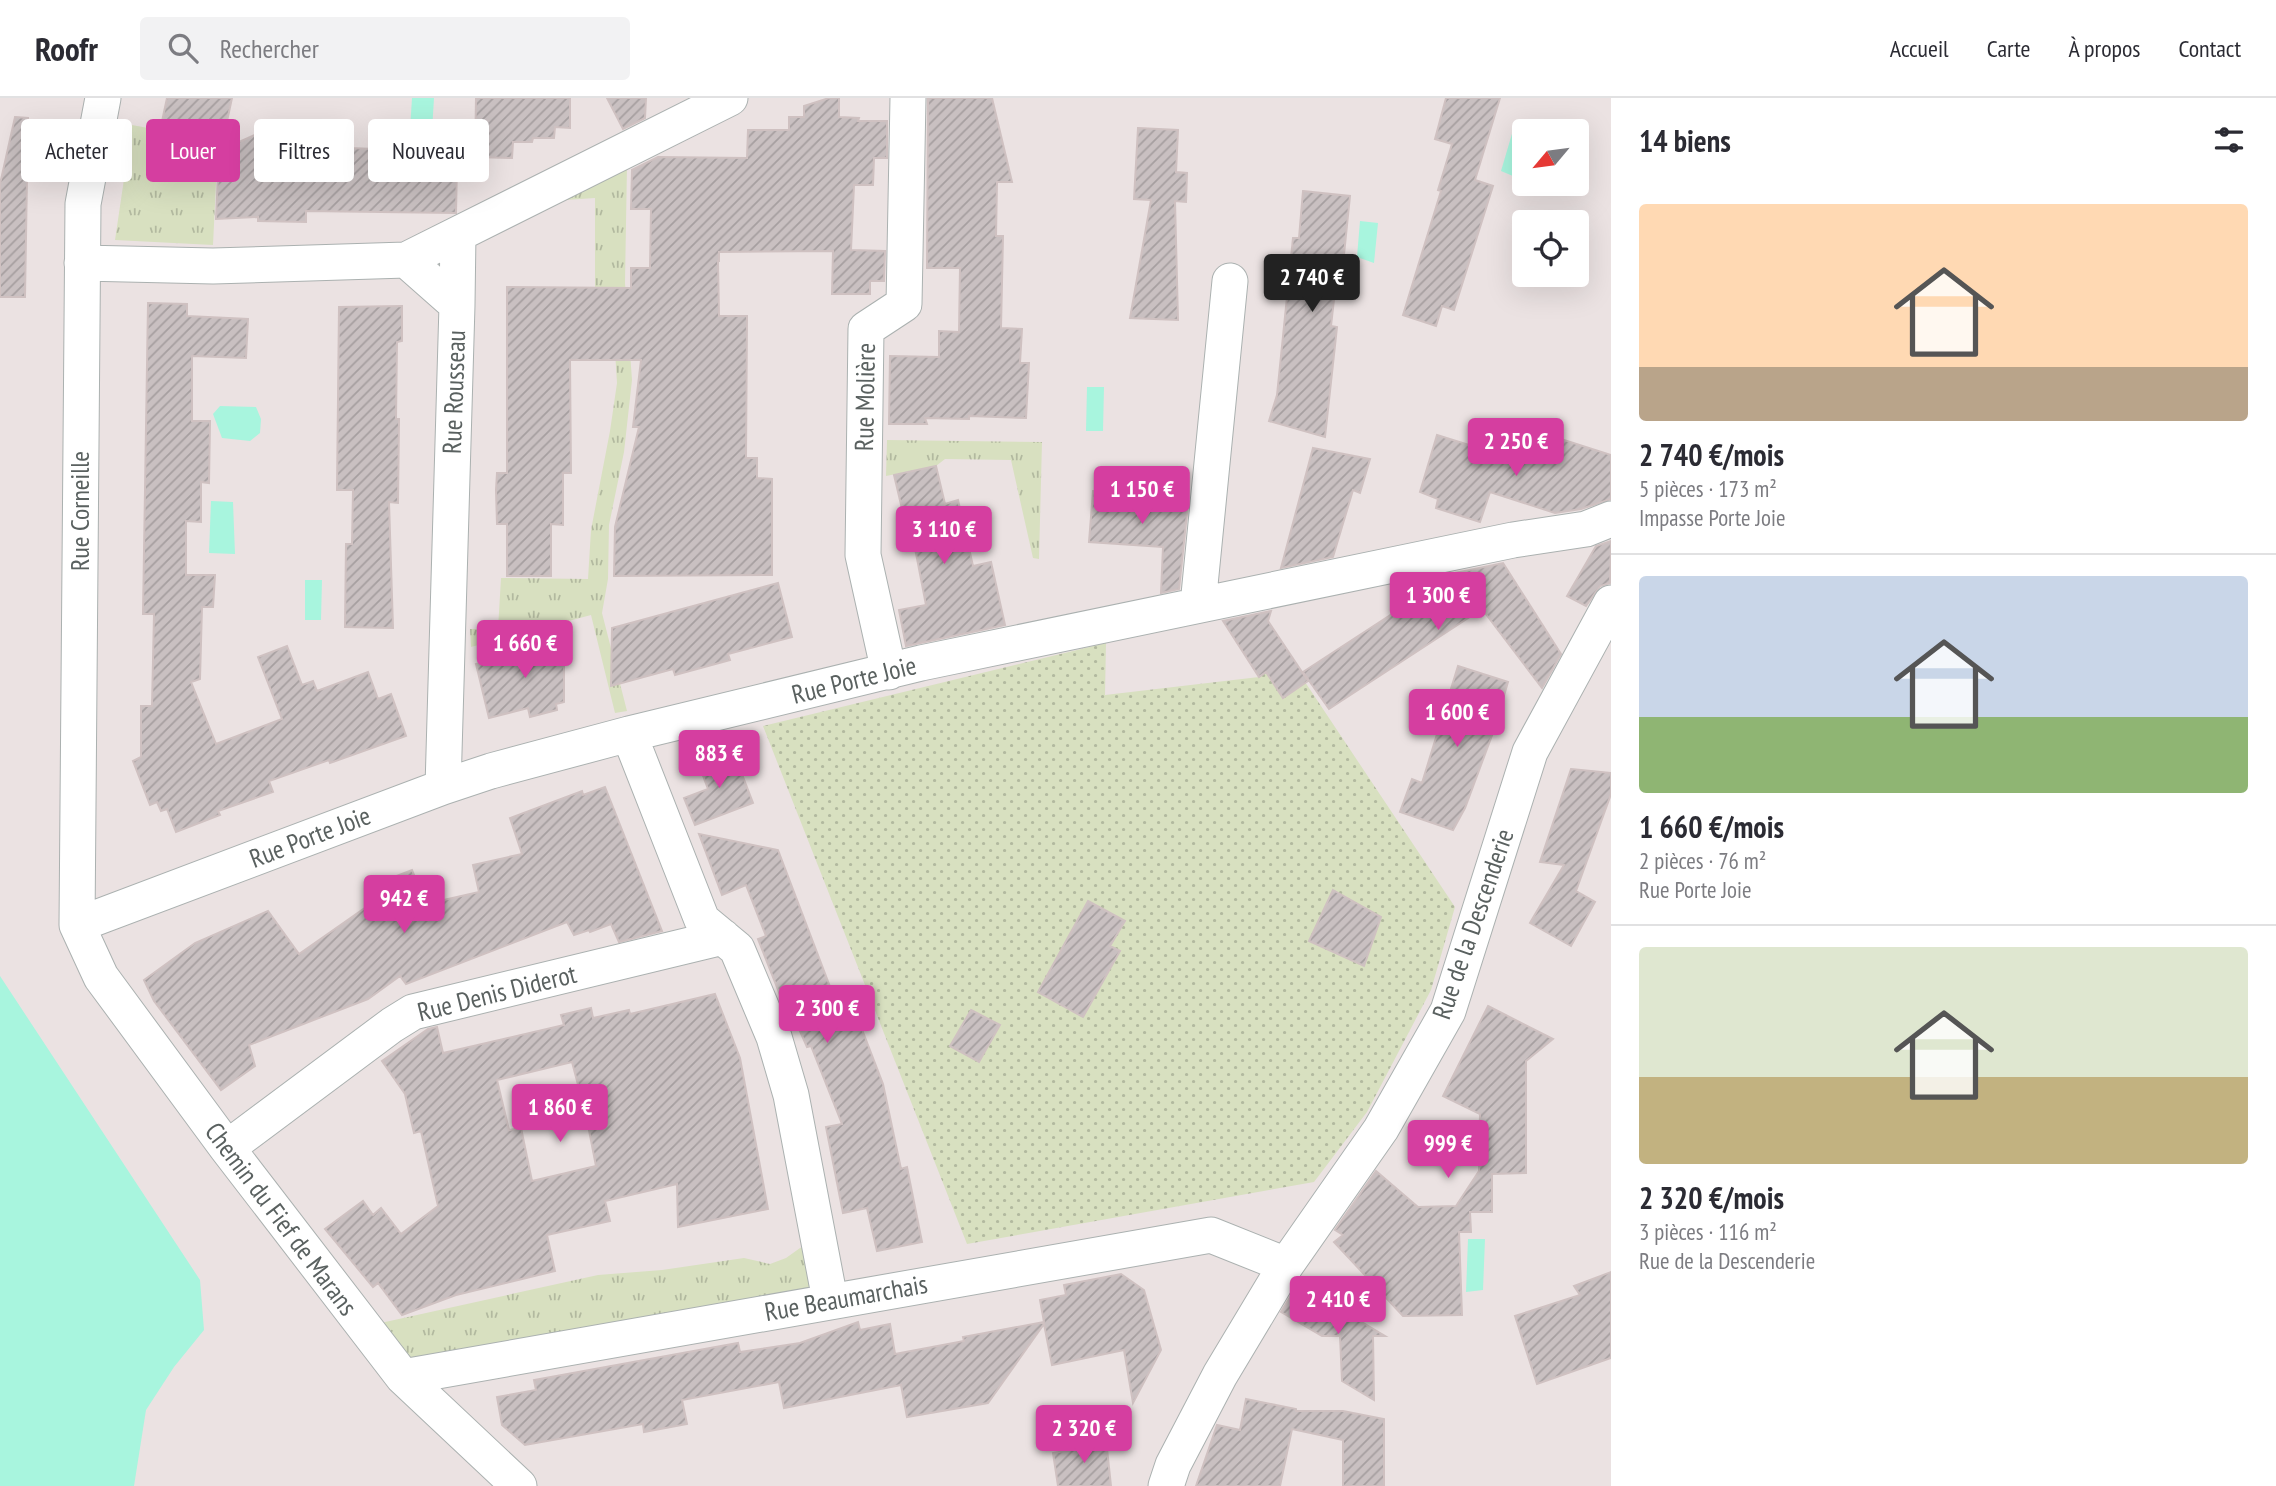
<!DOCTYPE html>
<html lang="fr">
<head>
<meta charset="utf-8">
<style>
  :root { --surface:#fff; --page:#f2f2f3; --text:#2b2b33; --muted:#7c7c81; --line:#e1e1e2; --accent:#d53ea0 }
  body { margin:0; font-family:"PT Sans Narrow",sans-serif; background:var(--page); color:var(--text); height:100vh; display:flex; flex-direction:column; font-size:26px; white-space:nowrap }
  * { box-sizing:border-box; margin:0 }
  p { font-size:23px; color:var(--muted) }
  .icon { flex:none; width:38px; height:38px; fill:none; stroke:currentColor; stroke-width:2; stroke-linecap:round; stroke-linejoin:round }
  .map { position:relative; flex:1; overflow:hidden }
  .drawer { display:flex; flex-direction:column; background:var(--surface); width:665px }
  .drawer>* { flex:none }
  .guide { position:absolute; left:21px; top:21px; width:665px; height:63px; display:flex; gap:14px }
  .needle { width:46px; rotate:241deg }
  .tools { position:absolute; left:1512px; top:21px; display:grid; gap:14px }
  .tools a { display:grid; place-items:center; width:77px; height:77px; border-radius:7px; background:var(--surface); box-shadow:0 7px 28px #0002; font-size:35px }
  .price { position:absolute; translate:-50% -60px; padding:0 16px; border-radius:7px; background:var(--accent); color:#fff; font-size:23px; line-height:46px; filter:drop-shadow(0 2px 4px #0008) }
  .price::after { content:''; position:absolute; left:50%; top:42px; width:21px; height:16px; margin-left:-10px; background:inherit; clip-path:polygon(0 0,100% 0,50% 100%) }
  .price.active { background:#222; color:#fff }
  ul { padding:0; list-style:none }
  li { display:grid; align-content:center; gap:14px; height:371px; padding:0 28px }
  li+li { border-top:2px solid var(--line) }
  li span { display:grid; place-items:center; height:217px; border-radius:7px; color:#555 }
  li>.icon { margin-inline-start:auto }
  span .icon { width:126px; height:126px; fill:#fffc; stroke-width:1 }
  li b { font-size:30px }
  h2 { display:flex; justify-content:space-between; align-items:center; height:84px; padding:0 28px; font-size:30px }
  .chip { padding:0 24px; border-radius:7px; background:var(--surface); box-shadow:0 7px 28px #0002; font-size:24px; line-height:63px }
  .chip.active { background:var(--accent); color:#fff }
  header { display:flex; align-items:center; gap:42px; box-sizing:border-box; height:98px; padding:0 35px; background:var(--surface); border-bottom:2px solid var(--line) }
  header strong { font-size:33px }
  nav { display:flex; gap:38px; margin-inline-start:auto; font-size:24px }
  .search { width:490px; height:63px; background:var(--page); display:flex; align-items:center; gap:18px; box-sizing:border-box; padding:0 24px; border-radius:7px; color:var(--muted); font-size:26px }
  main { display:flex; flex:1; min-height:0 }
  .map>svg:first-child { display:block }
  .grass { fill:url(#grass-tufts) }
  .garden { fill:url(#garden-dots) }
  .water { fill:#a8f5de }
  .building { fill:url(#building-hatch); stroke:#cfc1c1; stroke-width:2; fill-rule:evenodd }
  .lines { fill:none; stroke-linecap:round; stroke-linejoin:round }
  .minor-casing { stroke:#abb1b0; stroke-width:37 }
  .minor { stroke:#fff; stroke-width:35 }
  .labels { text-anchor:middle; stroke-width:6; stroke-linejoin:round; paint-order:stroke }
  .street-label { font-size:26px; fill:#5a6160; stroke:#fff }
</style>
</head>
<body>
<header>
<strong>Roofr</strong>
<div class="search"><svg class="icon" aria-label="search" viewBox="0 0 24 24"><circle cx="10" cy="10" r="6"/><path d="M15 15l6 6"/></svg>Rechercher</div>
<nav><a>Accueil</a><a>Carte</a><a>À propos</a><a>Contact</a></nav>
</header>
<main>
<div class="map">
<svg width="1611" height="1388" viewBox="0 0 1611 1388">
  <defs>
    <pattern id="grass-tufts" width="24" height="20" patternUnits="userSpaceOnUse" patternTransform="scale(1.75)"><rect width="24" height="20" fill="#d8e0c0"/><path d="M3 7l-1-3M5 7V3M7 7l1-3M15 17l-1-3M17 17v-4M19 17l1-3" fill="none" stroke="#b2b99f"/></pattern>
    <pattern id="garden-dots" width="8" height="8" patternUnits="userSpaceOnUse" patternTransform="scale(1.75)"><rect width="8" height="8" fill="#d8e0c0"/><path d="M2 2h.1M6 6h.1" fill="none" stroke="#b2b99f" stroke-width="1.8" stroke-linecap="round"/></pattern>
    <pattern id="building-hatch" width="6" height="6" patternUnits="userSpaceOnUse" patternTransform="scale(1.75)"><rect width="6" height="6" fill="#c9c0c1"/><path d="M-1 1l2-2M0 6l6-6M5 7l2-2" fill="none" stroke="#a69fa0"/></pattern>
  </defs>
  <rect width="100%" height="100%" fill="#ebe2e2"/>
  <path class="grass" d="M132,27L218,43L213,147L115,142Z
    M627,68L625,185L632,282L624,354L609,427L608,481L602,515L627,613L615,615L591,517L471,549L470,531H498L501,480L588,481L591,432L610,333L617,285L614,237L595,190V100L566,102Z
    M887,342L1042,344L1039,461L1033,460L1011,362L945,361L936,368L886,378Z
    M820,1143L830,1202L403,1279L367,1228L598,1177L662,1172L744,1160L770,1166L786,1160L800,1150Z"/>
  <path class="garden" d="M1106,545L1105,597L1259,579L1289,560L1455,809L1431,892L1367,1014L1314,1084L967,1146L763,628Z"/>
  <path class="water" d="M412,0H434L432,33L410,32Z
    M1514,29L1525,33L1524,67L1520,81L1501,73Z
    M1360,123L1378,125L1374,165L1357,159Z
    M1087,289H1104L1103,333H1086Z
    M220,308L256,309L261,321L260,335L250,343L222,340L213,316Z
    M211,403L233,404L235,456L209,455Z
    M305,482H322L321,522H305Z
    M0,878L200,1182L204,1232L174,1269L146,1312L134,1388H0Z
    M1468,1141H1485L1483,1192L1466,1194Z"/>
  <path class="building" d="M167,0H232L223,42L161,28Z
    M476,0H570V30L555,29L554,40H533L532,44H513L512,60L475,59Z
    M607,0H646L645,20L623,31Z
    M829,0H839V19L859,20L858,23H887V60H874L873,87H854L851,152L885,153L884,183H870V196H832L833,153L719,154V163H718L719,218H747L746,360H757V380L772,381V477L614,478L615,429L639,329H633L641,262H570L571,375H563V427L551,426V478H507V426H497L496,392L497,375H507V189L631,190V170H650L651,111H631L632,72L658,59L747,60L748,32H789V19H804V8Z
    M928,0H992L1012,84H997L996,138H1003L1001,230L1022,231L1020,265H1029L1026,320L969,318V321L925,320L927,326H889L890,258L939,259V233L959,234L960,170H927Z
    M1446,0H1500L1475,82L1493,88L1454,212L1442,208L1436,228L1403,217L1441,93L1438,92L1452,46L1435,41Z
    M15,19L28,20L25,199H0V86Z
    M1138,30L1178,32L1176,74L1187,75L1186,104L1175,103L1178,222L1130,220L1151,102L1134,101Z
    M257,36L255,74L321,78L322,67H349V50L406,52L405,65L457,67L456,115L306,113V124L258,123V119L216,121L219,53Z
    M1303,93L1350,98L1342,176L1337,175L1331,228L1337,229L1325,339L1269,323L1277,297L1293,140H1299Z
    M148,205L187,206V218L248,221L246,260L192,258V323H210L209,385L201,384V424L186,423V477H215L213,509H202L200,581L191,584L216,646L282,621L258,559L287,548L302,587L313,583L317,593L368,574L378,601L391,596L406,638L330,665L329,662L269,683L273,694L218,713L220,717L176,734L167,711L161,713L157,704L150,707L133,663L141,659V608H152L154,516H143Z
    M402,208V243L397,244L396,321H399L398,405L389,404L393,530L345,529L346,446H352L353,392H337L339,209Z
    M1437,337L1527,365L1531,353L1552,360L1558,340L1611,357V401L1581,411L1555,415L1490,394L1480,424L1436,410L1438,401L1420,394Z
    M1313,350L1370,361L1360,395L1353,392L1333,459L1281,470Z
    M936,368L945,406L958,402L973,468L991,464L1005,527L906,548L899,512L926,507L908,414L903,415L894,377Z
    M1119,385L1147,387L1145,403L1188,406L1179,491L1161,495L1163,449L1089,444L1093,393L1118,394Z
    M1611,443L1610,485L1600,488L1586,508L1567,498L1596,448Z
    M1503,465L1561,556L1542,590L1482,511L1329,611L1303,574L1455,475Z
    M778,485L792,539L728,556L730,562L675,577L673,571L611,588L612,530Z
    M1271,513L1268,523L1308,583L1283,600L1266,574L1259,579L1223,523Z
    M564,541V604L556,606L557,612L530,619L528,610L489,620L476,566L515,557L513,552Z
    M1458,568L1508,584L1494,632L1465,710L1453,732L1400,714L1412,681L1422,685Z
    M733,653L753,705L695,727L684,700L708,691L699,667Z
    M1571,671L1611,675V696L1576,793L1595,804L1571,848L1530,825L1564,767L1540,764Z
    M605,689L662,833L619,844L611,826L590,834L589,832L574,837L567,824L406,886L400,878L368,901L249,947L255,968L221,992L154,903L144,882L195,845L268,813L299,856L379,800L373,787L412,772L426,806L479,794L473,767L522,756L510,720L582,693L583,697Z
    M699,736L778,752L837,907L844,905L849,919L856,916L883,986L901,1071L907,1069L922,1144L877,1153L867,1110L843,1115L826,1029L842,1026L811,948L807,949L788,906L784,907L758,841L766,838L746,787L722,797Z
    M1333,792L1381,819L1364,868L1309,843Z
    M1088,803L1125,823L1110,848L1120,853L1083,919L1038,894Z
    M715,896L740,960L768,1111L678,1129L677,1086L605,1103L610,1123L547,1137L555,1173L456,1197L402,1217L378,1185L373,1189L325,1131L363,1103L373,1117L381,1110L401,1136L438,1108L421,1033L414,1035L405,996L382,963L428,931L437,929L443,955L564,927L561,917L591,910L593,920L629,912L630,916ZM572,964L586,1017L596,1068L532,1083L521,1030L509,1032L497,982Z
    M1488,908L1553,941L1526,963V1075L1492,1076V1114H1470L1471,1134H1459L1462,1217L1403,1218L1334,1144L1343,1137L1335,1132L1376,1073L1418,1109L1456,1108L1479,1073L1480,1016L1443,998Z
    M971,912L1000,927L979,964L950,948Z
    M1611,1174V1260L1537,1286L1515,1218L1580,1197L1574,1188Z
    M1121,1176L1144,1192L1161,1252L1133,1305L1124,1252L1052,1267L1044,1226L988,1305L907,1319L901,1287L784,1310L779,1284L682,1302L687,1326L644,1334L643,1326L525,1347L502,1327L497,1299L536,1292L534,1282L738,1245L740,1254L800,1245L858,1224L860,1232L890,1226L895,1256L964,1243L963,1239L1044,1224L1040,1202L1066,1197L1064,1187Z
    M1298,1186L1385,1238H1373L1374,1302L1342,1283L1340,1238H1322L1281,1214Z
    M1246,1301L1296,1311V1313H1343L1384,1321V1388H1343V1342L1292,1331L1280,1388H1196L1217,1327L1240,1332Z
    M1106,1341L1111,1388H1058L1053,1355L1070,1352V1346Z"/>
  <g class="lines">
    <defs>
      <path id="minor" d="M103,0L83,106L77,827L101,879L227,1050L403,1279L519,1388
        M406,162L730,0
        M82,165L213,168L406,162L457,207L443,689
        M457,207L458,136
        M1198,507L1230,183
        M889,574L863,457L866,231L904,206L908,0
        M629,636L702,822L737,851L774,939L791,997L830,1202
        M77,827L443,689L491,673L629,636L921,565L1513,442L1586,431L1611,421
        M227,1050L392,927L413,914L723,839
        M403,1279L1211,1137L1286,1167
        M1166,1388L1173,1367L1220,1277L1286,1167L1381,1031L1448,913L1530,654L1611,505"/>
    </defs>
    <use href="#minor" class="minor-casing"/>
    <use href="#minor" class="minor"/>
  </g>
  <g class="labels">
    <g class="street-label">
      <text transform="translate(454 294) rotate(-88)" y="9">Rue Rousseau</text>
      <text transform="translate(865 299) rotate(-89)" y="9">Rue Molière</text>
      <text transform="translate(80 413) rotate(-90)" y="9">Rue Corneille</text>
      <text transform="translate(854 582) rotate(-14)" y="9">Rue Porte Joie</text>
      <text transform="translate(310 739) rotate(-21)" y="9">Rue Porte Joie</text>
      <text transform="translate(1473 826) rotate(-71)" y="9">Rue de la Descenderie</text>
      <text transform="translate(497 895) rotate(-14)" y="9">Rue Denis Diderot</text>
      <text transform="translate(281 1121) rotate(53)" y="9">Chemin du Fief de Marans</text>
      <text transform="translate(846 1200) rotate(-10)" y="9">Rue Beaumarchais</text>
    </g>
  </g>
</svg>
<div class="tools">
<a><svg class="needle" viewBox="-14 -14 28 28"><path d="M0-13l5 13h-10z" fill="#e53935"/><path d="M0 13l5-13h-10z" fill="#7c7c81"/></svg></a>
<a><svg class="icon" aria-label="locate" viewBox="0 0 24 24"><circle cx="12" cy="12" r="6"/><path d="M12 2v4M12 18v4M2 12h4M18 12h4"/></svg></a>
</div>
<b class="price active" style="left:1312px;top:216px">2 740 €</b>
<b class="price" style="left:1516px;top:380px">2 250 €</b>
<b class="price" style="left:1142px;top:428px">1 150 €</b>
<b class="price" style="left:944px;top:468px">3 110 €</b>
<b class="price" style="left:1438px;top:534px">1 300 €</b>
<b class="price" style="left:525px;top:582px">1 660 €</b>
<b class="price" style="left:1457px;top:651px">1 600 €</b>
<b class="price" style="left:719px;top:692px">883 €</b>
<b class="price" style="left:404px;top:837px">942 €</b>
<b class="price" style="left:827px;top:947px">2 300 €</b>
<b class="price" style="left:560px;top:1046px">1 860 €</b>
<b class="price" style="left:1448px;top:1082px">999 €</b>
<b class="price" style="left:1338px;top:1238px">2 410 €</b>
<b class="price" style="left:1084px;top:1367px">2 320 €</b>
<div class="guide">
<a class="chip">Acheter</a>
<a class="chip active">Louer</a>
<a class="chip">Filtres</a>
<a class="chip">Nouveau</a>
</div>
</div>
<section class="drawer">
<h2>14 biens<svg class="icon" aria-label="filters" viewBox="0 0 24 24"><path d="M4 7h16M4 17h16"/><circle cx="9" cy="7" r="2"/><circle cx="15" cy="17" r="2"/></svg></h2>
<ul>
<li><span style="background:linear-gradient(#ffd9b3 75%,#b9a48a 0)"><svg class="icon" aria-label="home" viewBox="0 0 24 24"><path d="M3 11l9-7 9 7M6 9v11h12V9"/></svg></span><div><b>2 740 €/mois</b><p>5 pièces · 173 m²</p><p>Impasse Porte Joie</p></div></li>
<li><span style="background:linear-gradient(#c9d6e8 65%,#8fb573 0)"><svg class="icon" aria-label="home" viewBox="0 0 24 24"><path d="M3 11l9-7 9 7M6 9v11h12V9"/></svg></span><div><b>1 660 €/mois</b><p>2 pièces · 76 m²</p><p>Rue Porte Joie</p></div></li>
<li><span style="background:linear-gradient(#dfe7d0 60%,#c2b280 0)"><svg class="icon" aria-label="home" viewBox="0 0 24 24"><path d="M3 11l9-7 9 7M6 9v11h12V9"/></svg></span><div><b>2 320 €/mois</b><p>3 pièces · 116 m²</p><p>Rue de la Descenderie</p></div></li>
</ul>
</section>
</main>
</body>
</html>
